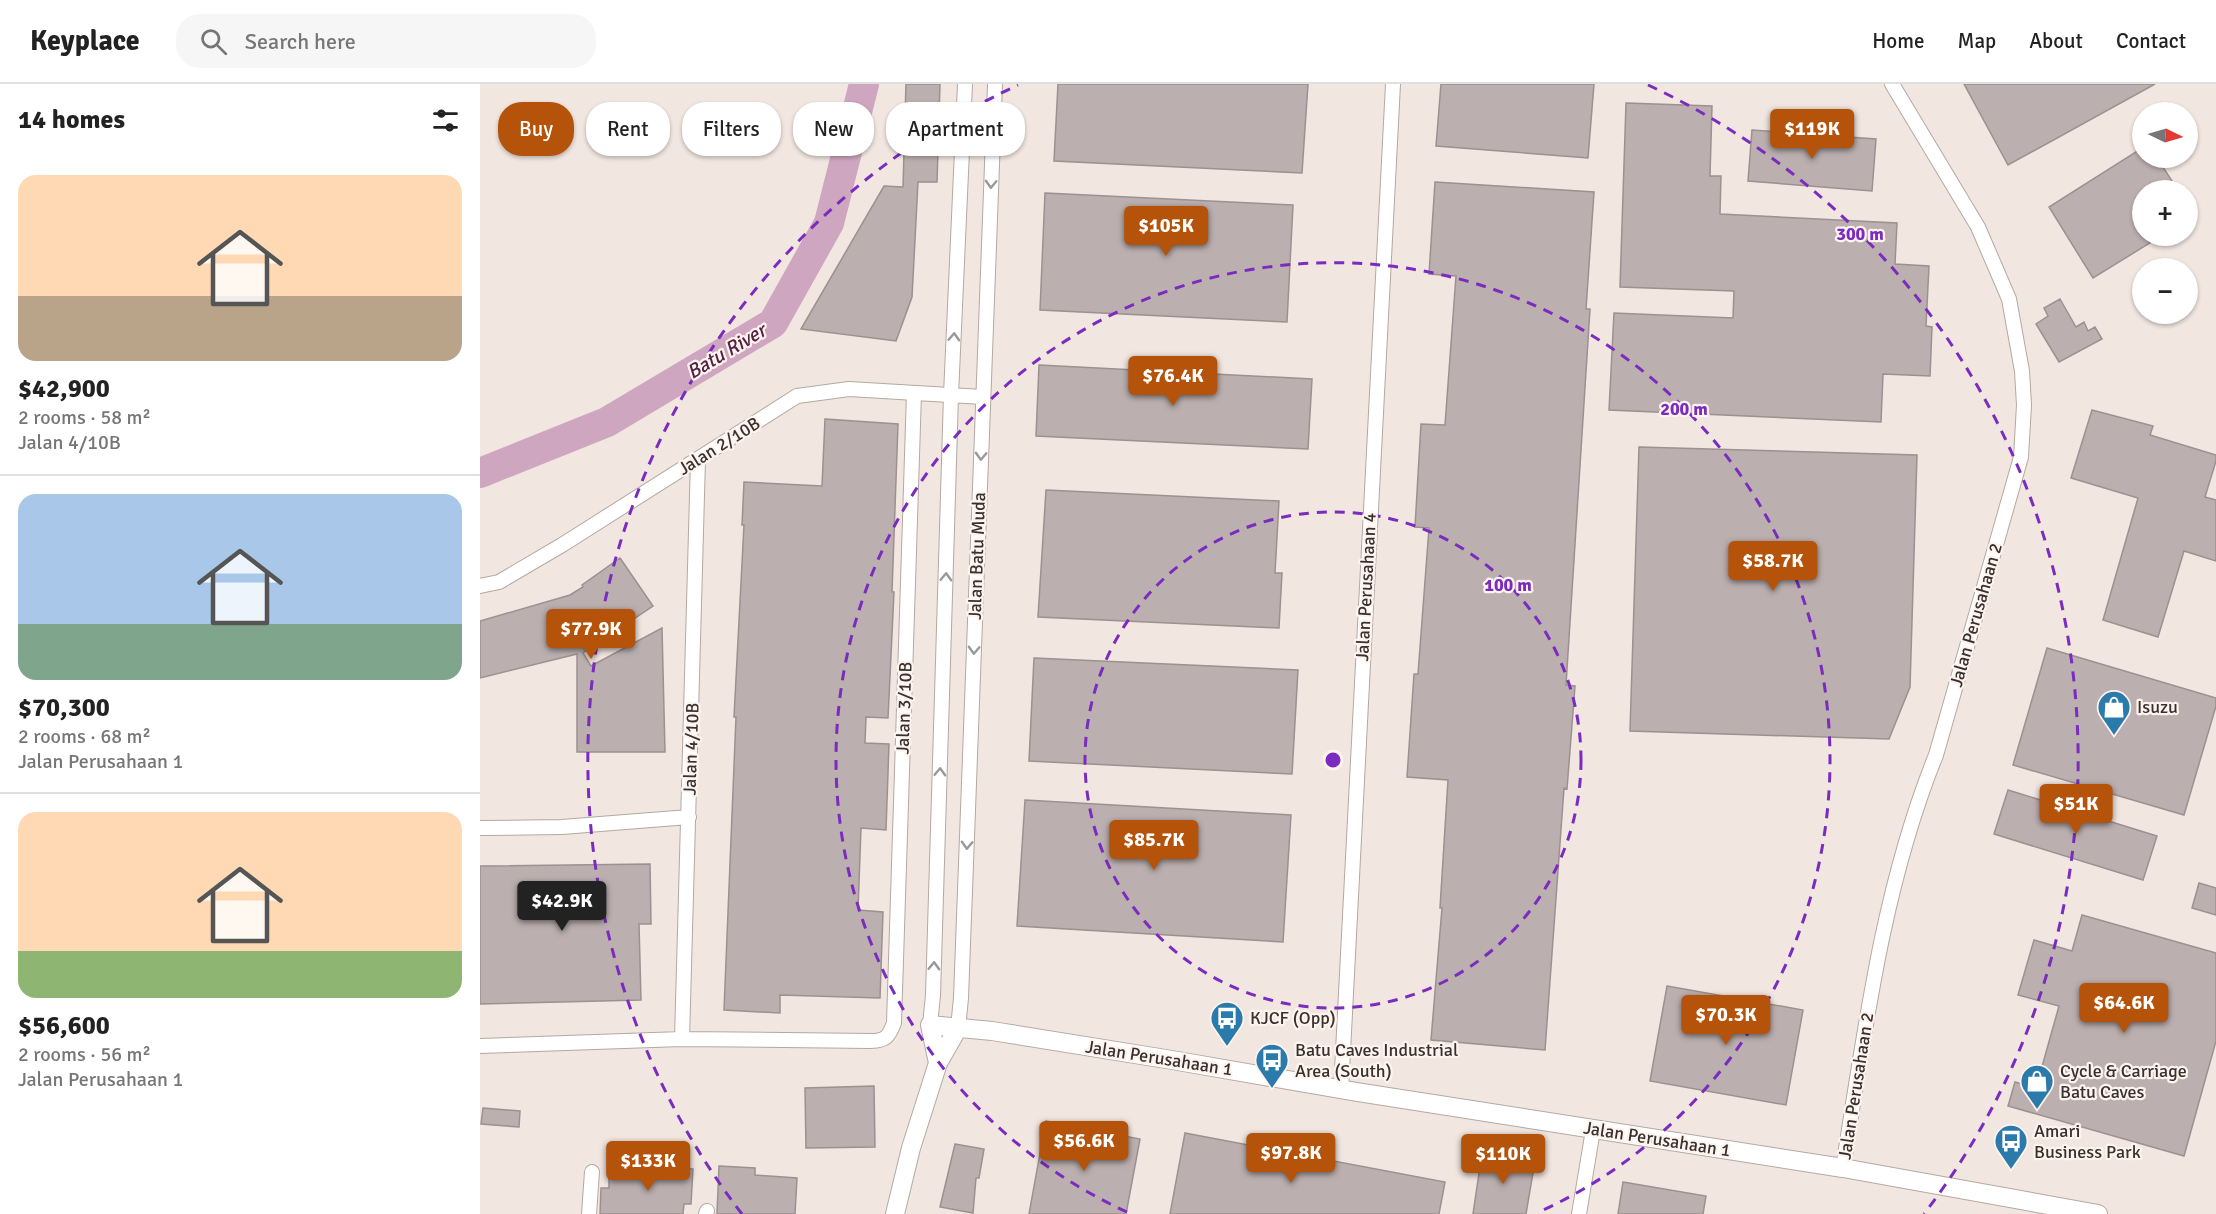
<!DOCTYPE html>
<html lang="en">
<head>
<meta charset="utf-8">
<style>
  :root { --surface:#fff; --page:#f6f6f6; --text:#222; --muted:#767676; --line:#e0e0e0; --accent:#b45309 }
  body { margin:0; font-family:Signika,sans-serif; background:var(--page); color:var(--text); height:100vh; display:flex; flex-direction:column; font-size:22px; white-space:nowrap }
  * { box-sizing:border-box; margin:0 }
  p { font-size:20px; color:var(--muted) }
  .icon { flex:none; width:33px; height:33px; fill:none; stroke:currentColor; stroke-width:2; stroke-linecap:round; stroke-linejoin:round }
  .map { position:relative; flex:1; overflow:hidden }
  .panel { display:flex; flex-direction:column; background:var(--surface); width:480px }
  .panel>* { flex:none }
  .top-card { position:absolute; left:18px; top:18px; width:570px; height:54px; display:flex; gap:12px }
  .needle { width:39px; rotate:95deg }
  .controls { position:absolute; left:1652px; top:18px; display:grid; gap:12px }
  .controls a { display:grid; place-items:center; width:66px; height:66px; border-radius:50%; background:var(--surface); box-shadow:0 2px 4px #0004; font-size:30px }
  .price { position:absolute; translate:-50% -51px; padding:0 14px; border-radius:6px; background:var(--accent); color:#fff; font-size:20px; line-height:39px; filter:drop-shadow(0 2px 3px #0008) }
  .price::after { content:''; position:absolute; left:50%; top:36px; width:18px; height:14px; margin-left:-9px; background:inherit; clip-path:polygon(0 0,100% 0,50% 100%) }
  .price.selected { background:#222; color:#fff }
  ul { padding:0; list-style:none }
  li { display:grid; align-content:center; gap:12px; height:318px; padding:0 18px }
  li+li { border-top:2px solid var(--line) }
  li span { display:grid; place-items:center; height:186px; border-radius:18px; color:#555 }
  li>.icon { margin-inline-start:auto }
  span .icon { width:108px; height:108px; fill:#fffc; stroke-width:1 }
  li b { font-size:26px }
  h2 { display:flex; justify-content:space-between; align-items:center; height:72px; padding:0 18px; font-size:26px }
  .chip { padding:0 21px; border-radius:24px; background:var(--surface); box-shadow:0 2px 4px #0004; font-size:21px; line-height:54px }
  .chip.selected { background:var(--accent); color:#fff }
  header { display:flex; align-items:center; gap:36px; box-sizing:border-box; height:84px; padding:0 30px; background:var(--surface); border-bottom:2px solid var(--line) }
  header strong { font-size:28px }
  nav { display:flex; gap:33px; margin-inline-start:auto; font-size:21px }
  .search { width:420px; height:54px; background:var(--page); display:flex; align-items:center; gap:15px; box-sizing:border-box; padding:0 21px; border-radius:24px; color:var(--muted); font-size:22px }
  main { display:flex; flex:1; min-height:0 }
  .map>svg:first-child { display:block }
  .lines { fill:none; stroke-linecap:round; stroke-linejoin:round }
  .river { stroke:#cea6bf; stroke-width:30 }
  .building { fill:#bcafaf; stroke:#9c9091; stroke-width:1.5 }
  .minor-casing { stroke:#b3a9a3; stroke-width:16 }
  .tertiary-casing { stroke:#b3a9a3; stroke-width:20 }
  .minor { stroke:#fff; stroke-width:14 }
  .tertiary { stroke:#fff; stroke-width:18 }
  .oneway { stroke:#9b9898 }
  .ring { fill:none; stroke:#7b2cbf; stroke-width:3; stroke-dasharray:10 8 }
  .labels { text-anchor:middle; stroke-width:4.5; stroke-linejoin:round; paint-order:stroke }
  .street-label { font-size:18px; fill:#373230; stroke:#fff3ee }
  .poi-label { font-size:18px; fill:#373230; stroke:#fff3ee; text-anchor:start }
  .water-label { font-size:20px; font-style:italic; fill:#522043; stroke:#fff3ee }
  .centre { fill:#7b2cbf; stroke:#fff3ee; stroke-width:3 }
  .ring-label { font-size:18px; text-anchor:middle; font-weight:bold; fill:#7b2cbf; stroke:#fff3ee; stroke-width:4.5; stroke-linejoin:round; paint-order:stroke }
</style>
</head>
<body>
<header>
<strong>Keyplace</strong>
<div class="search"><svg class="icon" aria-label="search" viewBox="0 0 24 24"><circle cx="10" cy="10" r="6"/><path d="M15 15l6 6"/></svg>Search here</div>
<nav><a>Home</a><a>Map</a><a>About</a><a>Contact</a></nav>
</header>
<main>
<section class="panel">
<h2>14 homes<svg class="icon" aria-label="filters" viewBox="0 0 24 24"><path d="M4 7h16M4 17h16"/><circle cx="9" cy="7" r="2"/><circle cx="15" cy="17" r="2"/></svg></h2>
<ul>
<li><span style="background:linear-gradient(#ffd9b3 65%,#b9a48a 0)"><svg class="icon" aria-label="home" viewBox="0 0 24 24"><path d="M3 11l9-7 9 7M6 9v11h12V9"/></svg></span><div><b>$42,900</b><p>2 rooms · 58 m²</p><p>Jalan 4/10B</p></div></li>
<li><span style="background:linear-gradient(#a9c7e8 70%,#7fa58c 0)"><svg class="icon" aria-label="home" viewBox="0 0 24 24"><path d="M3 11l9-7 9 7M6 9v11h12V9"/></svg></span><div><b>$70,300</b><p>2 rooms · 68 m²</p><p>Jalan Perusahaan 1</p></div></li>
<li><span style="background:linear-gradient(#ffd9b3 75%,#8fb573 0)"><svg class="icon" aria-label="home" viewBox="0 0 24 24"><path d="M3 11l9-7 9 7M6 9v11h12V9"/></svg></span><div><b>$56,600</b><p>2 rooms · 56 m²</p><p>Jalan Perusahaan 1</p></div></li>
</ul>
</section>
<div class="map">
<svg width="1736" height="1130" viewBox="0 0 1736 1130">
  <rect width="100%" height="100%" fill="#f1e6e0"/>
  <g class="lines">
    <path class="river" d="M0,389L127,338L293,239L349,139L384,0"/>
  </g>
  <path class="building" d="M426,0H460L457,98H438L432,213L416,257L321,245L404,102L423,103Z
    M578,0H828L822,89L574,77Z
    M961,0H1114L1108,74L956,62Z
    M1484,0H1675L1528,81Z
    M1146,19L1232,22L1230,92H1241L1240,130L1417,139L1415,180L1449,182L1446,242L1452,243L1450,292L1403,290L1401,338L1129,326L1134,229L1253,234L1254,207L1140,203Z
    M1272,46L1396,55L1392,107L1268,97Z
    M1662,64V74H1677L1698,106H1662V152H1681L1613,194L1569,123Z
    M955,98L1114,108L1106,225H1110L1086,601L1095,602L1087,705L1084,704L1065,966L951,956L962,824H960L968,696L927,693L934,590H938L949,444L935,443L941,340L965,341L976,192L949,190Z
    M565,109L813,121L807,238L560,226Z
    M1580,215L1596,243L1604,238L1608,247L1615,243L1622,255L1579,278L1556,240L1568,232L1564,224Z
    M559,281L832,295L828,365L556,352Z
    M1612,326L1673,342L1670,351L1736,371V377L1725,413L1736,416V477L1704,467L1678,553L1623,536L1658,414L1591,394Z
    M345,335L418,340L412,508H414L408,634L386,633L385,659L409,660L406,746L381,744L378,826L403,828L400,914L300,911V929L244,926L256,633H254L264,441H262L264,398L342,402Z
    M1159,363L1437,371L1430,603L1409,655L1150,647Z
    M566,406L799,417L795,489H802L799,544L558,533Z
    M140,474L173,522L103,569L111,582L182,544L185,668H97V570L0,594V537L90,511L103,503L102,501Z
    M1567,564L1736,614V622L1704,731L1533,681Z
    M554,574L818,586L812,690L549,677Z
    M1528,706L1677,752L1663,796L1514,750Z
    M545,716L811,731L803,858L537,842Z
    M170,780L171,840H159L161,916L0,920V782Z
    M1719,799L1736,804V831L1712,824Z
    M1602,831L1736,869V957L1704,1072L1528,1022L1535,998L1556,1004L1579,922L1538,911L1554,856L1592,867Z
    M1187,902L1323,926L1306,1021L1170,997Z
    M394,1002L395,1063L326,1064L325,1004Z
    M3,1024L40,1027L39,1043L1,1040Z
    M566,1037L660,1055L646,1130H549Z
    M705,1049L965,1098L959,1130H690Z
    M475,1060L504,1065L499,1094H496L493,1129L460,1123Z
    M1002,1069L1055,1077L1046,1130H993Z
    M239,1082L275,1084V1091L317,1094L315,1130H237Z
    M169,1083L213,1085L211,1120H204L203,1130H120L121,1104H129V1086L169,1088Z
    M1143,1098L1226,1112L1223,1130H1138Z"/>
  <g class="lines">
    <defs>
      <path id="minor" d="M0,502L19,498L82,461L317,312L369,305L503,313
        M0,744L82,743L209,733
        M450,941L453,911L471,311L485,0
        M478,944L481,914L515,0
        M202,955L218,375
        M0,962L202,955L391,957C406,957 409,952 414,939L434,309
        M861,1006L913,0
        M1363,1084C1385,945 1403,802 1456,671L1541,373L1544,321L1542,287L1529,215L1498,143L1412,0
        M109,1130L112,1088
        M226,1130L227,1127
        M1099,1130L1113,1046"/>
      <path id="tertiary" d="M458,979L450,941L512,947L692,976L877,1008L1363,1084L1618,1130
        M415,1130L431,1064L458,979L478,944"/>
    </defs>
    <use href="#minor" class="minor-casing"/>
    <use href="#tertiary" class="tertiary-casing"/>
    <use href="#minor" class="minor"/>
    <use href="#tertiary" class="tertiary"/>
  </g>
  <defs><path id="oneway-chevron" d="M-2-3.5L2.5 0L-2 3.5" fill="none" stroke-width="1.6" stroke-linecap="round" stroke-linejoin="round" transform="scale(1.5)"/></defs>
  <g class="oneway">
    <use href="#oneway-chevron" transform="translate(511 100) rotate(92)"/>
    <use href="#oneway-chevron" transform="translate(474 253) rotate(-87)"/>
    <use href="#oneway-chevron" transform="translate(501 372) rotate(92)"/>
    <use href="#oneway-chevron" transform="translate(466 493) rotate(-88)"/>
    <use href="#oneway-chevron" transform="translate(494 566) rotate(92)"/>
    <use href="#oneway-chevron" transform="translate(460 688) rotate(-88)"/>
    <use href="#oneway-chevron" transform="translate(487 761) rotate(92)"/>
    <use href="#oneway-chevron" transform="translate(454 882) rotate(-88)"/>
  </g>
  <g class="ring">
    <circle cx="853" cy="676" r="248"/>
    <path d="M647 1128A497 497 0 1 1 1059 1128"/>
    <path d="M262 1130A745 745 0 0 1 538 1M1168 1A745 745 0 0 1 1444 1130"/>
  </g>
  <defs>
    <symbol id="shop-pin" viewBox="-11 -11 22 30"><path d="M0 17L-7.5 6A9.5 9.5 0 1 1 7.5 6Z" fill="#2a7bac" stroke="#fff3ee"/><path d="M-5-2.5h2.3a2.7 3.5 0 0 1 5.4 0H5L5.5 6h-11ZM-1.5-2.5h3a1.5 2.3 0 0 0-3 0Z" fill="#fff"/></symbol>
    <symbol id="bus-pin" viewBox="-11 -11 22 30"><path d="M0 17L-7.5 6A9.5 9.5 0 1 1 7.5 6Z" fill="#2a7bac" stroke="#fff3ee"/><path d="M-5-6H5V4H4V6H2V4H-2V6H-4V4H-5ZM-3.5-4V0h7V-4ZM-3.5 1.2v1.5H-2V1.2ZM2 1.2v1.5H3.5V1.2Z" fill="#fff"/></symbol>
  </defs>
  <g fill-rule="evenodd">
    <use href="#shop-pin" x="1615" y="604" width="38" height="52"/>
    <use href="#bus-pin" x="728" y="915" width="38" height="52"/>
    <use href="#bus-pin" x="773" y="957" width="38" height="52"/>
    <use href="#shop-pin" x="1538" y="978" width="38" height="52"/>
    <use href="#bus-pin" x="1512" y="1038" width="38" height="52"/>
  </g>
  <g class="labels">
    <g class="street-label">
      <text transform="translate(239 362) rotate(-32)" y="6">Jalan 2/10B</text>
      <text transform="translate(497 472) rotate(-88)" y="6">Jalan Batu Muda</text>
      <text transform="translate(886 503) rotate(-87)" y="6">Jalan Perusahaan 4</text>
      <text transform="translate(1496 531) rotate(-74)" y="6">Jalan Perusahaan 2</text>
      <text transform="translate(424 624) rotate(-88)" y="6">Jalan 3/10B</text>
      <text transform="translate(211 665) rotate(-88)" y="6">Jalan 4/10B</text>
      <text transform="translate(679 974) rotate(9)" y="6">Jalan Perusahaan 1</text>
      <text transform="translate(1376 1002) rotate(-81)" y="6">Jalan Perusahaan 2</text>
      <text transform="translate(1177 1055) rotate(9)" y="6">Jalan Perusahaan 1</text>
    </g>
    <g class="poi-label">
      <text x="1657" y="629">Isuzu</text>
      <text x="770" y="940">KJCF (Opp)</text>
      <text x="815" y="972">Batu Caves Industrial<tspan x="815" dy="21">Area (South)</tspan></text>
      <text x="1580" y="993">Cycle &amp; Carriage<tspan x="1580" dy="21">Batu Caves</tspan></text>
      <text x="1554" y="1053">Amari<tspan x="1554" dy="21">Business Park</tspan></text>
    </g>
    <g class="water-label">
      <text transform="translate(246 267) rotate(-31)" y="7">Batu River</text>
    </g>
  </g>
  <circle cx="853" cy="676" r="9" class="centre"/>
  <g class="ring-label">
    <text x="1380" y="156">300 m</text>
    <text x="1204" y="331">200 m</text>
    <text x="1028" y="507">100 m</text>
  </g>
</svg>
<div class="controls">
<a><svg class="needle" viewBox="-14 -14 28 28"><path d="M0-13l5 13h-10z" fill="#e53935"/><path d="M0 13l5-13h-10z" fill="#767676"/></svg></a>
<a>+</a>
<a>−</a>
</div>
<b class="price" style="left:1332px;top:76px">$119K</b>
<b class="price" style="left:686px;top:173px">$105K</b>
<b class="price" style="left:693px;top:323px">$76.4K</b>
<b class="price" style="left:1293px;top:508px">$58.7K</b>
<b class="price" style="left:111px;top:576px">$77.9K</b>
<b class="price" style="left:1596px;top:751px">$51K</b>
<b class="price" style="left:674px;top:787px">$85.7K</b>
<b class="price selected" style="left:82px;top:848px">$42.9K</b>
<b class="price" style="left:1644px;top:950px">$64.6K</b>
<b class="price" style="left:1246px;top:962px">$70.3K</b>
<b class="price" style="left:604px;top:1088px">$56.6K</b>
<b class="price" style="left:811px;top:1100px">$97.8K</b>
<b class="price" style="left:1023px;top:1101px">$110K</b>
<b class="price" style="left:168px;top:1108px">$133K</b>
<div class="top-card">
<a class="chip selected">Buy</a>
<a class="chip">Rent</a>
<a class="chip">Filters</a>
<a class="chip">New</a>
<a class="chip">Apartment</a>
</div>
</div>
</main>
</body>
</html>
